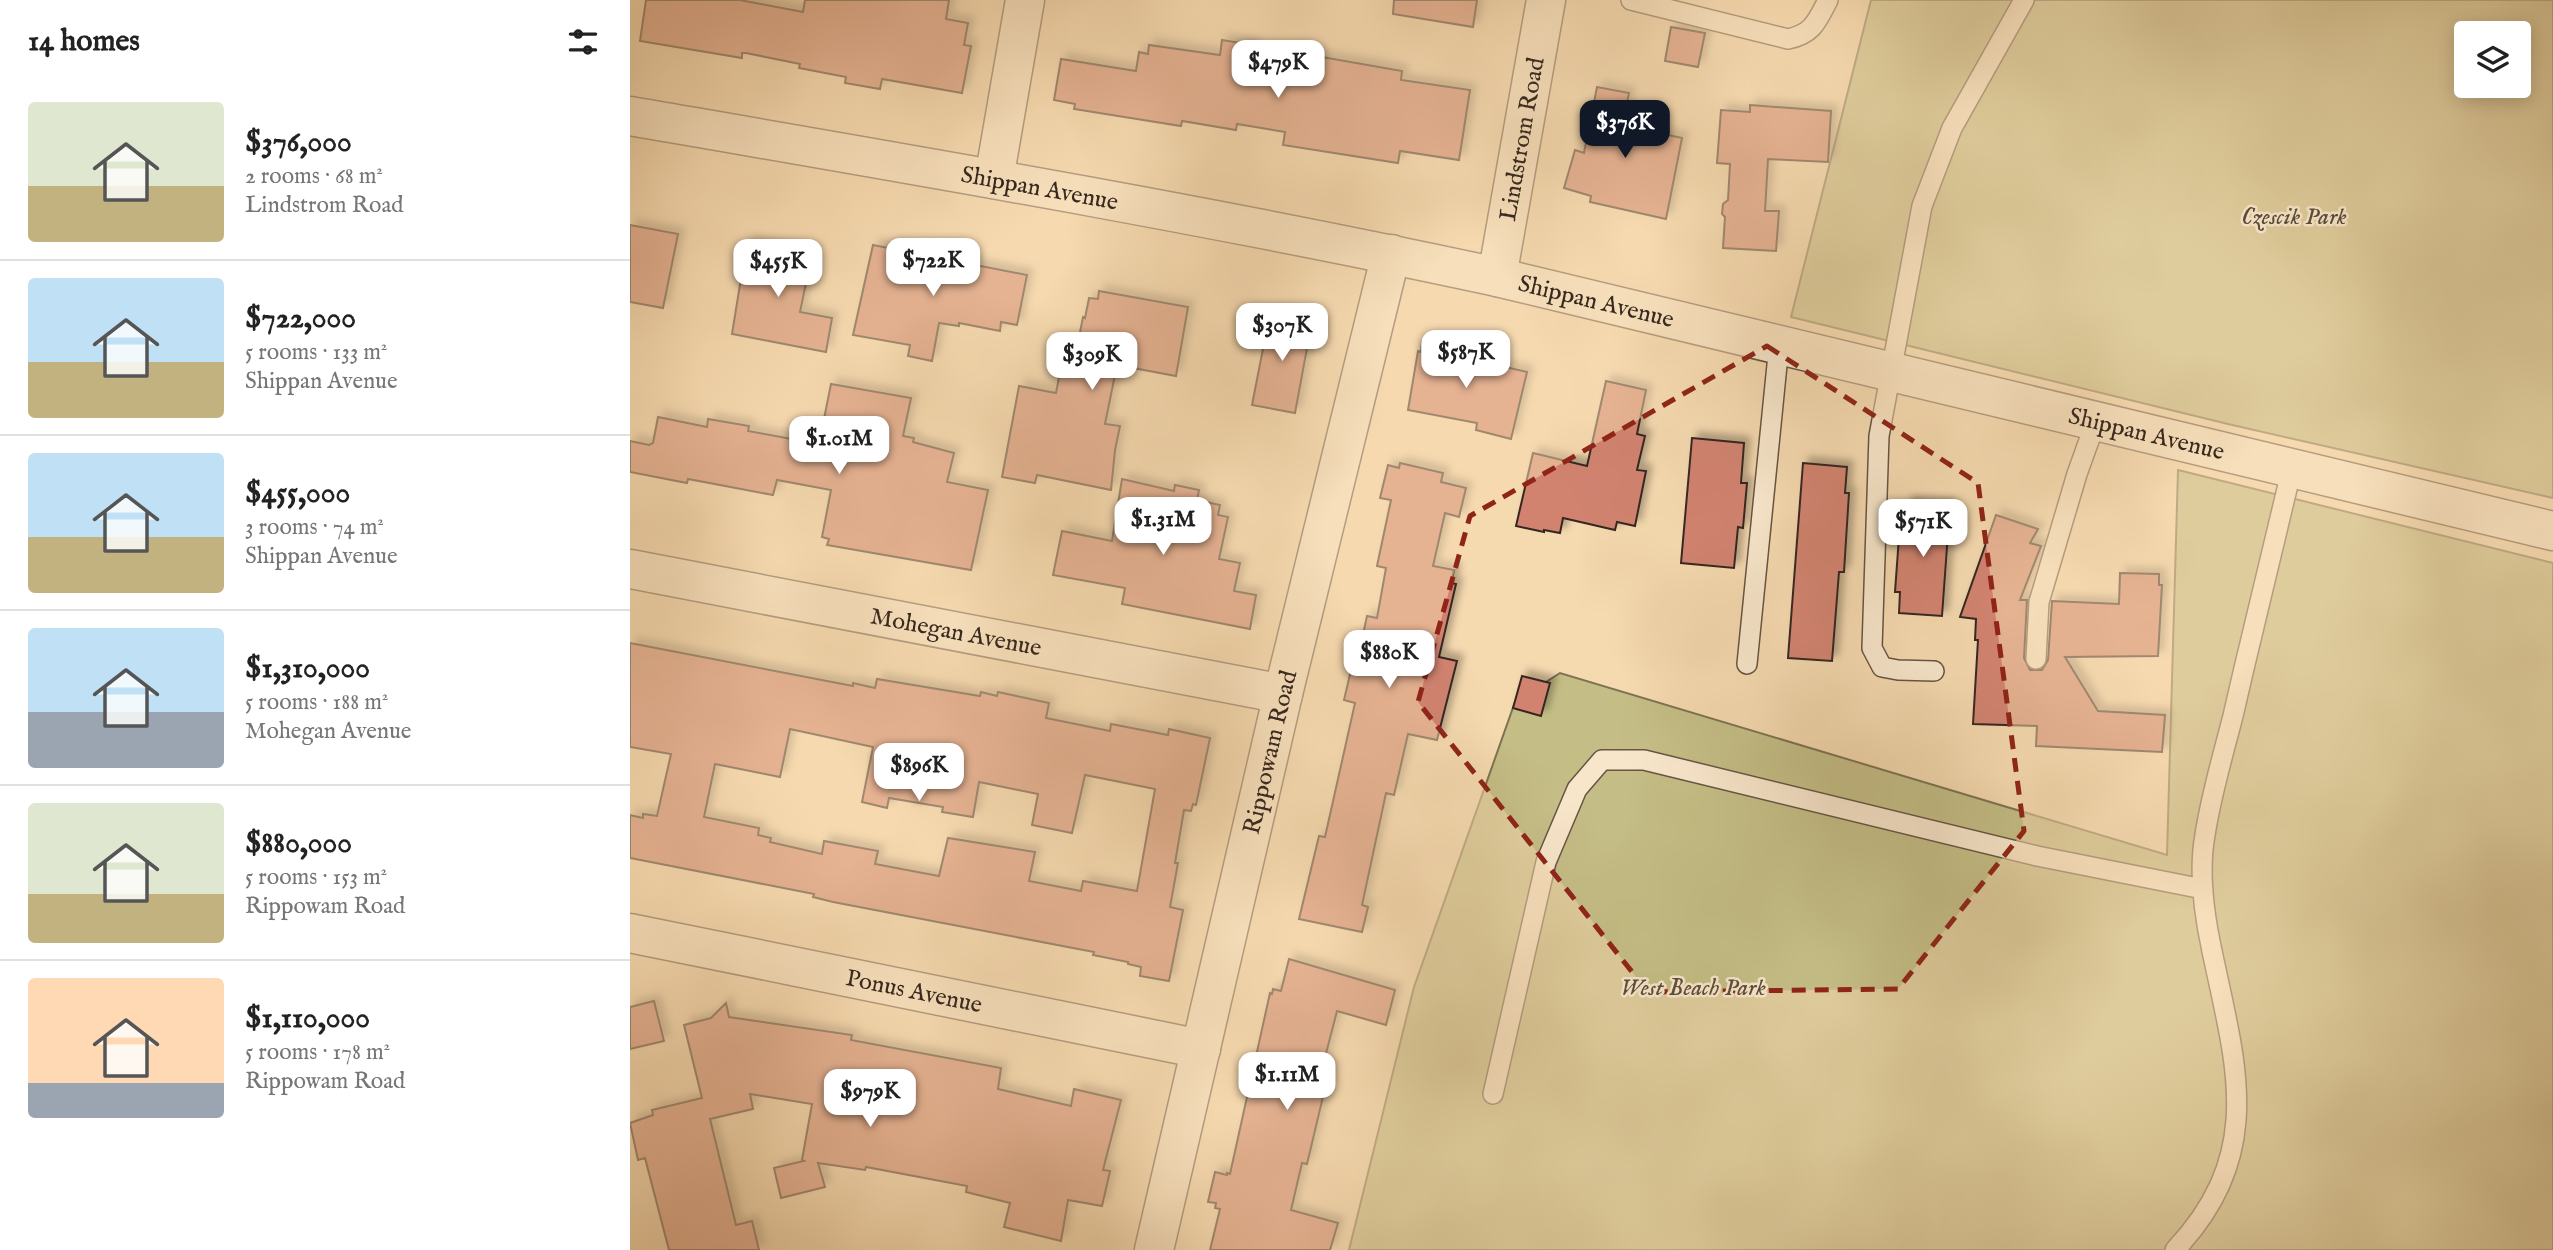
<!DOCTYPE html>
<html lang="en">
<head>
<meta charset="utf-8">
<style>
  :root { --surface:#fff; --page:#f2f2f2; --text:#222; --muted:#767676; --line:#e0e0e0; --accent:#111827 }
  body { margin:0; font-family:"IM FELL English",serif; background:var(--page); color:var(--text); height:100vh; display:flex; flex-direction:column; font-size:26px; white-space:nowrap }
  * { box-sizing:border-box; margin:0 }
  p { font-size:23px; color:var(--muted) }
  .icon { flex:none; width:38px; height:38px; fill:none; stroke:currentColor; stroke-width:2; stroke-linecap:round; stroke-linejoin:round }
  .map { position:relative; flex:1; overflow:hidden }
  .side { display:flex; flex-direction:column; background:var(--surface); width:630px }
  .side>* { flex:none }
  .tools { position:absolute; left:1824px; top:21px; display:grid; gap:14px }
  .tools a { display:grid; place-items:center; width:77px; height:77px; border-radius:7px; background:var(--surface); box-shadow:0 4px 18px #0003; font-size:35px }
  .price { position:absolute; translate:-50% -60px; padding:0 16px; border-radius:14px; background:#fff; color:#222; font-size:23px; line-height:46px; filter:drop-shadow(0 2px 4px #0008) }
  .price::after { content:''; position:absolute; left:50%; top:42px; width:21px; height:16px; margin-left:-10px; background:inherit; clip-path:polygon(0 0,100% 0,50% 100%) }
  .price.active { background:var(--accent); color:#fff }
  ul { padding:0; list-style:none }
  li { display:flex; align-items:center; gap:21px; height:175px; padding:0 28px }
  li+li { border-top:2px solid var(--line) }
  li span { display:grid; place-items:center; flex:none; width:196px; height:140px; border-radius:7px; color:#555 }
  li>.icon { margin-inline-start:auto }
  span .icon { width:84px; height:84px; fill:#fffc; stroke-width:1 }
  li b { font-size:30px }
  h2 { display:flex; justify-content:space-between; align-items:center; height:84px; padding:0 28px; font-size:30px }
  main { display:flex; flex:1; min-height:0 }
  .map>svg:first-child { display:block }
  .green { fill:#c4bd85; stroke:#7d7252; stroke-width:2; fill-rule:evenodd }
  .building { fill:#d18370; stroke:#362820; stroke-width:2; fill-rule:evenodd; filter:url(#shadow) }
  .lines { fill:none; stroke-linecap:round; stroke-linejoin:round }
  .lane-casing { stroke:#665444; stroke-width:22 }
  .street-casing { stroke:#665444; stroke-width:41 }
  .lane { stroke:#f8e6cb; stroke-width:19 }
  .street { stroke:#f8e6cb; stroke-width:38 }
  .marked { fill:none; stroke:#8f2418; stroke-width:5; stroke-dasharray:14 9; stroke-linejoin:round }
  .labels { text-anchor:middle; stroke-width:5; stroke-linejoin:round; paint-order:stroke }
  .street-label { font-size:24px; fill:#362820; stroke:#f8e6cb }
  .park-label { font-size:24px; font-style:italic; fill:#5a4d39; stroke:#f8e6cb }
</style>
</head>
<body>
<main>
<section class="side">
<h2>14 homes<svg class="icon" aria-label="filters" viewBox="0 0 24 24"><path d="M4 7h16M4 17h16"/><circle cx="9" cy="7" r="2"/><circle cx="15" cy="17" r="2"/></svg></h2>
<ul>
<li><span style="background:linear-gradient(#dfe7d0 60%,#c2b280 0)"><svg class="icon" aria-label="home" viewBox="0 0 24 24"><path d="M3 11l9-7 9 7M6 9v11h12V9"/></svg></span><div><b>$376,000</b><p>2 rooms · 68 m²</p><p>Lindstrom Road</p></div></li>
<li><span style="background:linear-gradient(#bfe0f5 60%,#c2b280 0)"><svg class="icon" aria-label="home" viewBox="0 0 24 24"><path d="M3 11l9-7 9 7M6 9v11h12V9"/></svg></span><div><b>$722,000</b><p>5 rooms · 133 m²</p><p>Shippan Avenue</p></div></li>
<li><span style="background:linear-gradient(#bfe0f5 60%,#c2b280 0)"><svg class="icon" aria-label="home" viewBox="0 0 24 24"><path d="M3 11l9-7 9 7M6 9v11h12V9"/></svg></span><div><b>$455,000</b><p>3 rooms · 74 m²</p><p>Shippan Avenue</p></div></li>
<li><span style="background:linear-gradient(#bfe0f5 60%,#9aa5b1 0)"><svg class="icon" aria-label="home" viewBox="0 0 24 24"><path d="M3 11l9-7 9 7M6 9v11h12V9"/></svg></span><div><b>$1,310,000</b><p>5 rooms · 188 m²</p><p>Mohegan Avenue</p></div></li>
<li><span style="background:linear-gradient(#dfe7d0 65%,#c2b280 0)"><svg class="icon" aria-label="home" viewBox="0 0 24 24"><path d="M3 11l9-7 9 7M6 9v11h12V9"/></svg></span><div><b>$880,000</b><p>5 rooms · 153 m²</p><p>Rippowam Road</p></div></li>
<li><span style="background:linear-gradient(#ffd9b3 75%,#9aa5b1 0)"><svg class="icon" aria-label="home" viewBox="0 0 24 24"><path d="M3 11l9-7 9 7M6 9v11h12V9"/></svg></span><div><b>$1,110,000</b><p>5 rooms · 178 m²</p><p>Rippowam Road</p></div></li>
</ul>
</section>
<div class="map">
<svg width="1923" height="1250" viewBox="0 0 1923 1250">
  <defs>
    <filter id="shadow"><feDropShadow dx="6" dy="-6" stdDeviation="3.5" flood-color="#0004"/></filter>
  </defs>
  <rect width="100%" height="100%" fill="#f5d9af"/>
  <filter id="stains"><feTurbulence type="fractalNoise" baseFrequency=".00286" numOctaves="4"/><feColorMatrix values="0 0 0 0 .2 0 0 0 0 .09 0 0 0 0 .02 0 0 0 .5 -.17"/></filter>
  <radialGradient id="worn" r=".72"><stop offset=".6" stop-color="#630" stop-opacity="0"/><stop offset="1" stop-color="#630" stop-opacity=".3"/></radialGradient>
  <path class="green" d="M1241,0H1923V498L1598,424L1161,317ZM1836,33H1888V86H1836Z
    M1548,470L1923,563V1250H719L784,987L885,702L930,673L1537,855Z"/>
  <path class="building" d="M16,0H110L173,12L175,0H319L316,19L338,23L334,45L341,46L332,93L252,79L250,89L215,83L216,77L169,68L170,64L116,53H112V58L10,41Z
    M764,0H847L843,27L763,14Z
    M1041,27L1075,33L1068,67L1035,61Z
    M592,40L623,45L621,56L685,67L686,56L772,71L771,80L840,90L829,160L770,151L768,163L653,145L655,132L607,124L606,130L552,121L551,126L444,109L445,104L424,100L431,59L506,71L509,52L518,54L519,45L590,55Z
    M967,87L999,93L994,117L1031,123L1029,133L1052,138L1036,219L960,202L961,196L934,188L945,150L954,153Z
    M1120,105L1201,111L1198,162L1138,159L1135,211H1149L1146,251L1093,248L1095,217L1092,214L1093,204L1098,200L1100,164L1087,163L1091,110L1120,112Z
    M0,225L48,234L33,308L0,302Z
    M117,241L182,254L170,312L202,318L196,352L102,334Z
    M243,245L397,275L387,325L371,322L370,331L329,323V326L309,323L302,361L278,356L280,345L223,335Z
    M469,291L558,307L546,376L487,365L475,424L490,426L485,450L481,490L407,475L405,483L372,477L389,386L426,393L433,356L445,358L453,317L455,318L459,298L468,299Z
    M640,313L682,321L665,413L622,405Z
    M792,341L826,347L824,355L897,372L881,439L846,430L847,423L778,410L788,351L791,352Z
    M976,381L1016,390L1007,434L1015,436L1007,470L1016,471L1005,526L987,522L985,530L933,518L930,533L914,530V532L886,526L903,453L957,466Z
    M201,384L281,398L273,436L284,438L283,442L324,453L317,482L358,490L341,570L197,545L199,539L192,537L201,490L147,480L143,495L58,479L57,483L0,472V441L19,445L23,443L28,417L77,427L78,419L119,426L118,431L189,444Z
    M1062,438L1114,443L1111,483H1117L1113,528L1108,527L1104,568L1051,563Z
    M770,463L813,473L811,482L836,488L829,517L815,513L803,566L824,570L821,583L826,584L809,657L827,661L807,740L778,734L764,795L756,793L732,905L738,907L732,932L669,919L689,836L695,837L725,703L714,700L722,666L726,667L737,616L747,618L756,568L747,566L761,500L750,498L758,465L769,468Z
    M1173,463L1217,467L1215,493H1219L1214,572H1209L1202,661L1158,658Z
    M492,479L544,491L545,485L569,490L567,500L590,505L588,515L598,517L589,559L610,563L604,591L626,595L620,629L492,604L495,588L423,575L432,531L482,541Z
    M1276,502L1320,505L1312,616L1269,613L1270,592H1265L1270,523L1275,524Z
    M1366,515L1408,529L1400,543L1411,546L1390,600H1397L1394,658L1400,670H1412L1418,660L1422,601L1489,604L1490,573L1529,574V585H1532L1528,656L1435,657L1468,711L1535,715L1532,752L1406,746L1407,726L1343,724L1348,640H1345L1346,619L1330,617Z
    M0,643L223,686V683L245,688L247,679L350,696L351,692L367,696L368,692L419,703L416,718L480,731L481,724L538,735L539,729L580,738L566,805L563,804L561,811L554,810L545,863H548L540,907L553,910L539,981L510,976L511,967L498,964V962L463,955L464,952L203,902L183,897L184,894L0,858V815L13,818V814L27,816L41,754L0,747ZM160,729L243,747L232,802L257,808L259,798L313,807L312,812L343,817L349,782L408,794L402,825L442,833L455,775L525,789L507,891L453,881L451,891L399,881L405,852L318,838L309,876L245,864L248,851L194,841L192,854L140,842L141,838L128,835L129,828L74,817L85,764L150,777Z
    M892,676L920,683L911,716L883,708Z
    M659,959L765,990L756,1025L707,1011L693,1065L700,1067L677,1164L672,1163L661,1210L708,1223L700,1250H580L590,1209L585,1208L586,1203L578,1202L585,1172L597,1175V1173L600,1174L640,993L642,994L643,989L651,991Z
    M24,1001L34,1041L0,1049V1007Z
    M96,1003L99,1017L222,1035L221,1040L371,1068L368,1089L441,1106L444,1089L491,1100L473,1170L480,1171L472,1206L438,1200L431,1241L374,1227L380,1203L336,1192L337,1186L236,1167L235,1170L188,1163L195,1187L151,1198L144,1168L174,1161L172,1160L182,1104L120,1094L123,1109L80,1119L106,1225L122,1221L129,1250H39L15,1158L8,1160L0,1123L23,1115L22,1110L72,1098L54,1025L81,1018Z"/>
  <g class="lines">
    <defs>
      <path id="lane" d="M1001,0L1158,39C1183,34 1187,21 1198,0
        M1406,659L1409,602L1447,474L1466,421
        M1117,664L1149,345
        M1304,671L1268,670L1252,667L1242,648L1249,436L1292,206L1322,128L1394,0
        M863,1094L916,862L947,789L972,760H1014L1407,856L1573,889
        M1545,1250C1636,1153 1606,1066 1582,951C1574,914 1568,873 1575,835C1581,795 1593,755 1603,716C1622,633 1642,550 1662,468"/>
      <g id="street">
        <path id="s1" d="M0,116C290,166 580,215 867,277L1923,531"/>
        <path d="M364,179L395,0"/>
        <path id="s2" d="M867,277L916,0"/>
        <path id="s3" d="M0,569L653,694"/>
        <path id="s4" d="M0,933L571,1049"/>
        <path id="s5" d="M524,1250L653,694L761,254"/>
      </g>
    </defs>
    <use href="#lane" class="lane-casing"/>
    <use href="#street" class="street-casing"/>
    <use href="#lane" class="lane"/>
    <use href="#street" class="street"/>
  </g>
  <path d="M0 0H1923V1250H0ZM1137,346L1348,483L1394,831L1268,989L1018,992L788,702L840,516Z" fill="#f5d9af" fill-opacity=".55" fill-rule="evenodd"/>
  <path class="marked" d="M1137,346L1348,483L1394,831L1268,989L1018,992L788,702L840,516Z"/>
  <g class="labels">
    <g class="street-label">
      <text dy="8" stroke="none"><textPath href="#s2" startOffset="140">Lindstrom Road</textPath></text>
      <text dy="8" stroke="none"><textPath href="#s1" startOffset="416">Shippan Avenue</textPath></text>
      <text dy="8" stroke="none"><textPath href="#s1" startOffset="984">Shippan Avenue</textPath></text>
      <text dy="8" stroke="none"><textPath href="#s1" startOffset="1550">Shippan Avenue</textPath></text>
      <text dy="8" stroke="none"><textPath href="#s3" startOffset="332">Mohegan Avenue</textPath></text>
      <text dy="8" stroke="none"><textPath href="#s5" startOffset="511">Rippowam Road</textPath></text>
      <text dy="8" stroke="none"><textPath href="#s4" startOffset="290">Ponus Avenue</textPath></text>
    </g>
    <g class="park-label">
      <text x="1664" y="224">Czescik Park</text>
      <text x="1063" y="995">West Beach Park</text>
    </g>
  </g>
  <rect width="100%" height="100%" filter="url(#stains)"/>
  <rect width="100%" height="100%" fill="url(#worn)"/>
</svg>
<div class="tools">
<a><svg class="icon" aria-label="layers" viewBox="0 0 24 24"><path d="M12 4l9 5-9 5-9-5zM3 14l9 5 9-5"/></svg></a>
</div>
<b class="price" style="left:648px;top:100px">$479K</b>
<b class="price active" style="left:995px;top:160px">$376K</b>
<b class="price" style="left:303px;top:298px">$722K</b>
<b class="price" style="left:148px;top:299px">$455K</b>
<b class="price" style="left:652px;top:363px">$307K</b>
<b class="price" style="left:836px;top:390px">$587K</b>
<b class="price" style="left:462px;top:392px">$309K</b>
<b class="price" style="left:209px;top:476px">$1.01M</b>
<b class="price" style="left:533px;top:557px">$1.31M</b>
<b class="price" style="left:1293px;top:559px">$571K</b>
<b class="price" style="left:759px;top:690px">$880K</b>
<b class="price" style="left:289px;top:803px">$896K</b>
<b class="price" style="left:657px;top:1112px">$1.11M</b>
<b class="price" style="left:240px;top:1129px">$979K</b>
</div>
</main>
</body>
</html>
